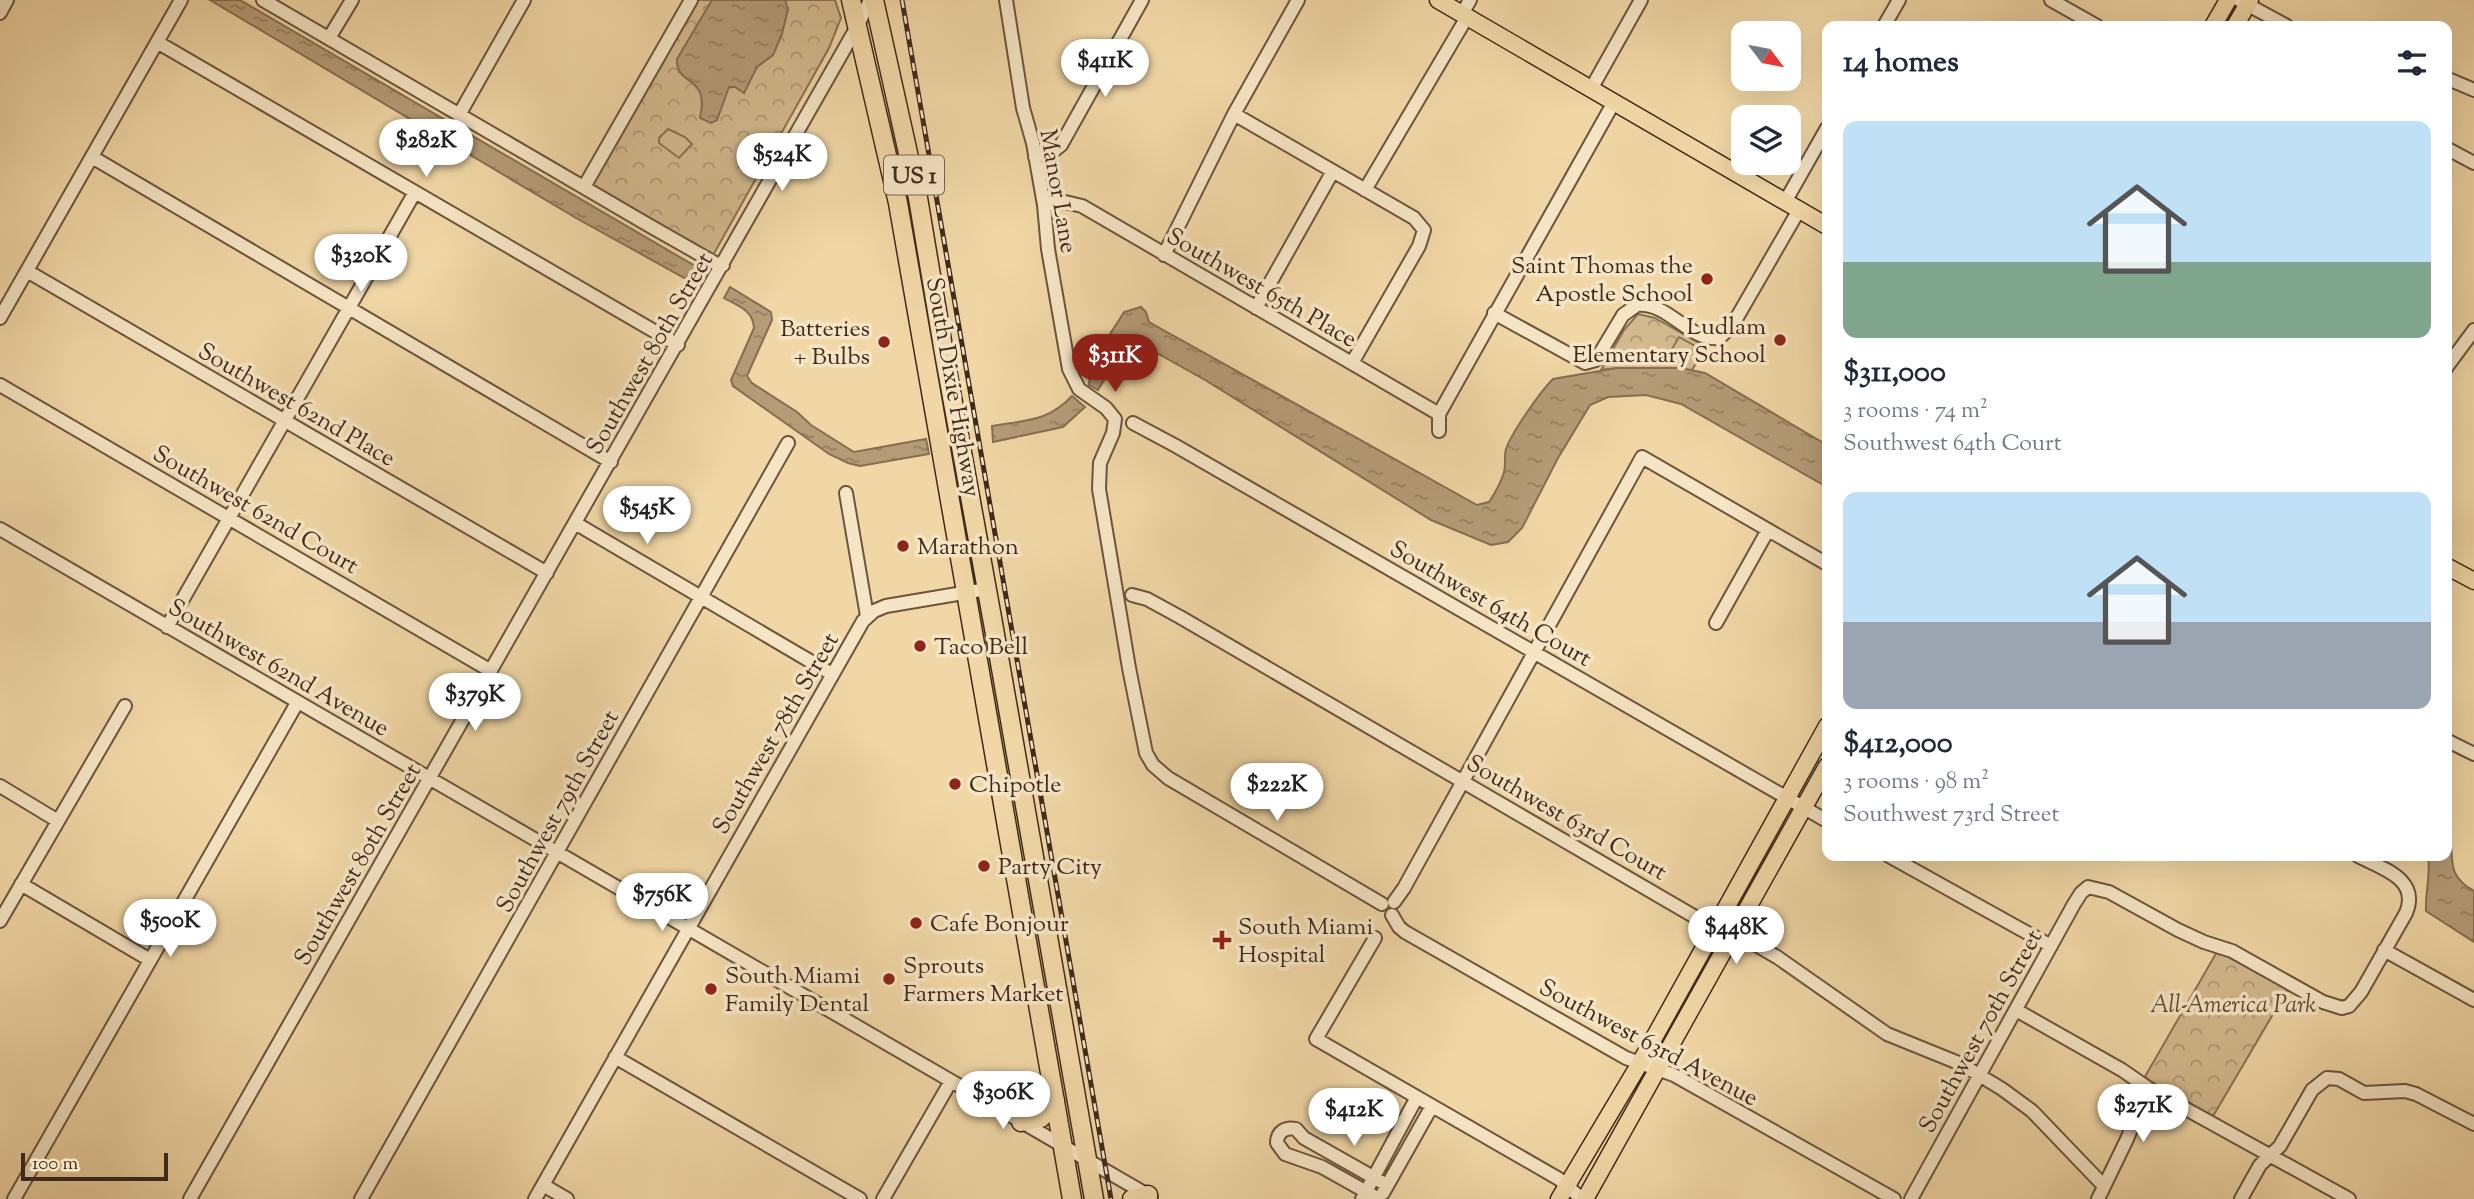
<!DOCTYPE html>
<html lang="en">
<head>
<meta charset="utf-8">
<style>
  :root { --surface:#fff; --page:#f6f6f7; --text:#1f2937; --muted:#747a83; --accent:#8f2418 }
  body { margin:0; font-family:"Sorts Mill Goudy",serif; background:var(--page); color:var(--text); height:100vh; display:flex; flex-direction:column; font-size:26px; white-space:nowrap }
  * { box-sizing:border-box; margin:0 }
  p { font-size:23px; color:var(--muted) }
  .icon { flex:none; width:38px; height:38px; fill:none; stroke:currentColor; stroke-width:2; stroke-linecap:round; stroke-linejoin:round }
  .map { position:relative; flex:1; overflow:hidden }
  .details { position:absolute; left:1822px; top:21px; width:630px; height:840px; display:flex; flex-direction:column; background:var(--surface); border-radius:14px; box-shadow:0 7px 28px #0002 }
  .details>* { flex:none }
  .needle { width:46px; rotate:122deg }
  .buttons { position:absolute; left:1731px; top:21px; display:grid; gap:14px }
  .buttons a { display:grid; place-items:center; width:70px; height:70px; border-radius:14px; background:var(--surface); box-shadow:0 7px 28px #0002; font-size:35px }
  .scale { position:absolute; left:21px; bottom:18px; width:147px; box-sizing:border-box; padding-left:7px; border:4px solid #41291b; border-top:0; font-size:19px; line-height:24px; white-space:nowrap; color:#41291b; -webkit-text-stroke:5px #f6e5c5; paint-order:stroke }
  .price { position:absolute; translate:-50% -60px; padding:0 16px; border-radius:24px; background:#fff; color:#222; font-size:23px; line-height:46px; filter:drop-shadow(0 2px 4px #0008) }
  .price::after { content:''; position:absolute; left:50%; top:42px; width:21px; height:16px; margin-left:-10px; background:inherit; clip-path:polygon(0 0,100% 0,50% 100%) }
  .price.on { background:var(--accent); color:#fff }
  ul { padding:0; list-style:none }
  li { display:grid; align-content:center; gap:14px; height:371px; padding:0 21px }
  li span { display:grid; place-items:center; height:217px; border-radius:14px; color:#555 }
  li>.icon { margin-inline-start:auto }
  span .icon { width:126px; height:126px; fill:#fffc; stroke-width:1 }
  li b { font-size:30px }
  h2 { display:flex; justify-content:space-between; align-items:center; height:84px; padding:0 21px; font-size:30px }
  .map>svg:first-child { display:block }
  .park { fill:url(#park-crowns); stroke:#8a7154; stroke-width:2 }
  .garden { fill:#d3b98e; stroke:#8a7154; stroke-width:2 }
  .water { fill:url(#water-ripples); stroke:#876e52; stroke-width:2 }
  .lines { fill:none; stroke-linecap:round; stroke-linejoin:round }
  .minor-casing { stroke:#6d543e; stroke-width:16 }
  .major-casing { stroke:#41291b; stroke-width:19 }
  .highway-casing { stroke:#41291b; stroke-width:21 }
  .minor { stroke:#f6e5c5; stroke-width:12 }
  .major { stroke:#f1d7a6; stroke-width:16 }
  .highway { stroke:#f1d7a6; stroke-width:18 }
  .rail-casing { stroke:#41291b; stroke-width:5 }
  .rail { stroke:#f6e5c5; stroke-width:2.5; stroke-dasharray:8; stroke-linecap:butt }
  .poi-dot { fill:#8f2418; stroke:#f6e5c5; stroke-width:2.5 }
  .labels { text-anchor:middle; stroke-width:7; stroke-linejoin:round; paint-order:stroke }
  .shield { fill:#f6e5c5; stroke:#77614e; stroke-width:2 }
  .shield-label { font-size:23px; font-weight:bold; fill:#41291b }
  .street-label { font-size:24px; fill:#41291b; stroke:#f6e5c5 }
  .poi-label { font-size:24px; fill:#41291b; stroke:#f6e5c5; text-anchor:start }
  .park-label { font-size:24px; font-style:italic; fill:#5e4632; stroke:#f6e5c5 }
</style>
</head>
<body>
<div class="map">
<svg width="2474" height="1199" viewBox="0 0 2474 1199">
  <defs>
    <pattern id="park-crowns" width="20" height="18" patternUnits="userSpaceOnUse" patternTransform="scale(1.75)"><rect width="20" height="18" fill="#d3b98e"/><path d="M2 6a3 3 0 1 1 6 0M12 15a3 3 0 1 1 6 0" fill="none" stroke="#ad9673"/></pattern>
    <pattern id="water-ripples" width="26" height="14" patternUnits="userSpaceOnUse" patternTransform="scale(1.75)"><rect width="26" height="14" fill="#b59c77"/><path d="M2 4q2-2 4 0t4 0M15 11q2-2 4 0t4 0" fill="none" stroke="#957f61"/></pattern>
  </defs>
  <rect width="100%" height="100%" fill="#f1d7a6"/>
  <filter id="stains"><feTurbulence type="fractalNoise" baseFrequency=".00286" numOctaves="4"/><feColorMatrix values="0 0 0 0 .2 0 0 0 0 .09 0 0 0 0 .02 0 0 0 .5 -.17"/></filter>
  <radialGradient id="worn" r=".72"><stop offset=".6" stop-color="#630" stop-opacity="0"/><stop offset="1" stop-color="#630" stop-opacity=".3"/></radialGradient>
  <path class="park" d="M697,0H835L841,18L829,48L712,257L592,185Z
    M1638,314L1655,318L1706,347L1692,370L1617,368L1601,370L1624,330Z
    M2218,950L2289,987L2212,1118L2143,1080Z"/>
  <path class="garden" d="M668,129L685,137L692,144L679,158L659,143V138Z
    M1679,337L1695,346L1684,365L1668,356Z"/>
  <path class="water" d="M210,0H240L695,266L688,280L576,218Z
    M712,0H785L788,9L782,34L773,55L757,67L744,93L735,87H729L717,120L711,123L700,118C710,73 676,88 677,59Z
    M730,287L771,312L772,320L747,376L752,383L797,412L811,425L854,452L926,439L929,454L860,466L848,463L829,454L733,386L731,380L754,328C753,310 738,306 724,298Z
    M1141,307L1146,312L1149,322L1477,505L1489,502C1495,493 1501,483 1504,472C1506,465 1504,456 1506,449C1512,432 1540,392 1553,379L1617,368H1681L1705,373L1827,445V487L1681,404L1646,395L1608,397L1590,405L1558,458L1522,528L1508,542L1491,545L1431,520L1205,380L1130,338L1098,390L1089,385C1089,359 1112,333 1124,312Z
    M1072,396L1085,407L1063,427L993,442L992,426C1025,420 1048,422 1072,396Z
    M2447,827C2458,855 2441,872 2474,891V942L2426,911C2425,892 2431,874 2428,856H2446Z"/>
  <g class="lines">
    <defs>
      <path id="minor" d="M263,0L650,226L715,263L723,265
        M1006,0L1023,108L1033,143L1044,205L1048,249L1069,369L1079,389L1106,408L1115,419L1113,433L1100,463L1099,489L1129,668L1146,753L1153,765L1168,778L1382,904
        M2051,0L2097,26
        M2239,0L2287,26
        M0,13L7,0
        M1462,14L1470,0
        M1884,26L1899,0
        M329,38L352,0
        M157,42L678,345
        M2446,78L2474,90
        M1591,89L1641,0
        M1234,114L1414,218L1424,230L1419,246L1352,363
        M459,115L524,0
        M2446,148L2474,163
        M92,157L611,462
        M1035,157L1051,153L1061,145L1142,0
        M584,187L691,0
        M1365,190L1467,17
        M1785,202L1827,128
        M1044,205L1065,202L1082,206L1439,414
        M1164,255L1234,114L1298,0
        M27,271L547,573
        M1256,308L1333,171
        M1494,313L1585,363L1596,360L1623,315L1637,305C1669,302 1688,341 1719,338L1732,326L1799,210
        M0,318L181,0
        M2446,368L2474,330
        M0,385L491,671
        M1133,423L1176,446L1827,821
        M1439,431V414L1614,102
        M846,493L867,616
        M575,523L832,674
        M0,529L1151,1197
        M1132,595L1147,599L1180,617L1702,921L1734,932L1777,957L1887,1034L1961,1064L2002,1089L2032,1111L2104,1186
        M1716,623L1768,530
        M167,627L415,192
        M2446,740L2474,754
        M0,786L58,821
        M1889,856L2051,946
        M21,884L150,960
        M1394,902L1404,888L1642,457L1827,564
        M1392,915L1399,927L1405,932L1626,1058L1674,1075L1894,1199
        M0,921L125,706
        M1375,938L1316,1039L1559,1179L1582,1199
        M2384,950L2474,1000
        M2016,1010L2122,1070L2148,1088L2349,1199
        M615,1057L860,1199
        M543,1185L567,1199
        M1383,1193L1432,1106
        M14,1199L297,703
        M190,1199L858,25L870,0
        M361,1199L788,443
        M535,1199L863,621L874,611L886,606L987,589
        M883,1199L951,1081
        M1362,1199L1417,1097
        M1379,1199L1322,1167L1285,1154L1277,1143C1277,1132 1285,1127 1296,1129L1304,1138L1387,1185
        M1911,1199L2074,904L2081,893L2088,887L2109,892L2178,930L2204,942L2232,951L2323,1002L2342,1008L2349,1006L2361,992L2406,913C2420,879 2383,869 2358,856
        M2098,1199L2127,1139L2148,1088
        M2241,1199L2260,1165L2280,1146L2312,1090L2327,1078L2339,1079L2364,1093L2405,1091L2416,1094L2474,1124"/>
      <path id="major" d="M1438,0L1827,226
        M2213,26L2228,0
        M2235,26L2250,0
        M2446,566L2474,581
        M1559,1199L1640,1063L1827,726
        M1585,1199L1827,766"/>
      <path id="highway" d="M851,0L898,203L1072,1199
        M874,0L918,198L944,353L993,623L1094,1199
        M1021,1122L1041,1118L1055,1100
        M1132,1199L1148,1195"/>
    </defs>
    <use href="#minor" class="minor-casing"/>
    <use href="#major" class="major-casing"/>
    <use href="#highway" class="highway-casing"/>
    <use href="#minor" class="minor"/>
    <use href="#major" class="major"/>
    <use href="#highway" class="highway"/>
    <defs>
      <path id="rail" d="M902,0L1111,1199"/>
    </defs>
    <use href="#rail" class="rail-casing"/>
    <use href="#rail" class="rail"/>
  </g>
  <g class="poi-dot">
    <circle cx="1707" cy="279" r="7"/>
    <circle cx="1780" cy="340" r="7"/>
    <circle cx="884" cy="342" r="7"/>
    <circle cx="903" cy="546" r="7"/>
    <circle cx="920" cy="646" r="7"/>
    <circle cx="955" cy="784" r="7"/>
    <circle cx="984" cy="866" r="7"/>
    <circle cx="916" cy="923" r="7"/>
    <path d="M1218.5 929.5h7v7h7v7h-7v7h-7v-7h-7v-7h7z"/>
    <circle cx="889" cy="979" r="7"/>
    <circle cx="711" cy="989" r="7"/>
  </g>
  <g class="labels">
    <rect class="shield" x="884" y="155.5" width="60" height="39" rx="5"/>
    <g class="shield-label">
      <text x="914" y="183">US 1</text>
    </g>
    <g class="street-label">
      <text transform="translate(1059 191) rotate(80)" y="8">Manor Lane</text>
      <text transform="translate(1262 287) rotate(30)" y="8">Southwest 65th Place</text>
      <text transform="translate(649 353) rotate(-60)" y="8">Southwest 80th Street</text>
      <text transform="translate(954 387) rotate(80)" y="8">South Dixie Highway</text>
      <text transform="translate(297 404) rotate(30)" y="8">Southwest 62nd Place</text>
      <text transform="translate(256 509) rotate(30)" y="8">Southwest 62nd Court</text>
      <text transform="translate(1491 603) rotate(30)" y="8">Southwest 64th Court</text>
      <text transform="translate(279 667) rotate(30)" y="8">Southwest 62nd Avenue</text>
      <text transform="translate(775 733) rotate(-60)" y="8">Southwest 78th Street</text>
      <text transform="translate(557 811) rotate(-61)" y="8">Southwest 79th Street</text>
      <text transform="translate(1567 817) rotate(30)" y="8">Southwest 63rd Court</text>
      <text transform="translate(357 864) rotate(-60)" y="8">Southwest 80th Street</text>
      <text transform="translate(1980 1031) rotate(-61)" y="8">Southwest 70th Street</text>
      <text transform="translate(1649 1042) rotate(28)" y="8">Southwest 63rd Avenue</text>
    </g>
    <g class="poi-label">
      <text x="1693" y="273" text-anchor="end">Saint Thomas the<tspan x="1693" dy="28">Apostle School</tspan></text>
      <text x="1766" y="334" text-anchor="end">Ludlam<tspan x="1766" dy="28">Elementary School</tspan></text>
      <text x="870" y="336" text-anchor="end">Batteries<tspan x="870" dy="28">+ Bulbs</tspan></text>
      <text x="917" y="554">Marathon</text>
      <text x="934" y="654">Taco Bell</text>
      <text x="969" y="792">Chipotle</text>
      <text x="998" y="874">Party City</text>
      <text x="930" y="931">Cafe Bonjour</text>
      <text x="1238" y="934">South Miami<tspan x="1238" dy="28">Hospital</tspan></text>
      <text x="903" y="973">Sprouts<tspan x="903" dy="28">Farmers Market</tspan></text>
      <text x="725" y="983">South Miami<tspan x="725" dy="28">Family Dental</tspan></text>
    </g>
    <g class="park-label">
      <text x="2233" y="1012">All-America Park</text>
    </g>
  </g>
  <rect width="100%" height="100%" filter="url(#stains)"/>
  <rect width="100%" height="100%" fill="url(#worn)"/>
</svg>
<div class="buttons">
<a><svg class="needle" viewBox="-14 -14 28 28"><path d="M0-13l5 13h-10z" fill="#e53935"/><path d="M0 13l5-13h-10z" fill="#747a83"/></svg></a>
<a><svg class="icon" aria-label="layers" viewBox="0 0 24 24"><path d="M12 4l9 5-9 5-9-5zM3 14l9 5 9-5"/></svg></a>
</div>
<div class="scale">100 m</div>
<b class="price" style="left:1105px;top:99px">$411K</b>
<b class="price" style="left:426px;top:179px">$282K</b>
<b class="price" style="left:782px;top:193px">$524K</b>
<b class="price" style="left:361px;top:294px">$320K</b>
<b class="price on" style="left:1115px;top:394px">$311K</b>
<b class="price" style="left:647px;top:546px">$545K</b>
<b class="price" style="left:475px;top:733px">$379K</b>
<b class="price" style="left:1277px;top:823px">$222K</b>
<b class="price" style="left:662px;top:933px">$756K</b>
<b class="price" style="left:170px;top:959px">$500K</b>
<b class="price" style="left:1736px;top:966px">$448K</b>
<b class="price" style="left:1003px;top:1131px">$306K</b>
<b class="price" style="left:2143px;top:1144px">$271K</b>
<b class="price" style="left:1354px;top:1148px">$412K</b>
<section class="details">
<h2>14 homes<svg class="icon" aria-label="filters" viewBox="0 0 24 24"><path d="M4 7h16M4 17h16"/><circle cx="9" cy="7" r="2"/><circle cx="15" cy="17" r="2"/></svg></h2>
<ul>
<li><span style="background:linear-gradient(#bfe0f5 65%,#7fa58c 0)"><svg class="icon" aria-label="home" viewBox="0 0 24 24"><path d="M3 11l9-7 9 7M6 9v11h12V9"/></svg></span><div><b>$311,000</b><p>3 rooms · 74 m²</p><p>Southwest 64th Court</p></div></li>
<li><span style="background:linear-gradient(#bfe0f5 60%,#9aa5b1 0)"><svg class="icon" aria-label="home" viewBox="0 0 24 24"><path d="M3 11l9-7 9 7M6 9v11h12V9"/></svg></span><div><b>$412,000</b><p>3 rooms · 98 m²</p><p>Southwest 73rd Street</p></div></li>
</ul>
</section>
</div>
</body>
</html>
